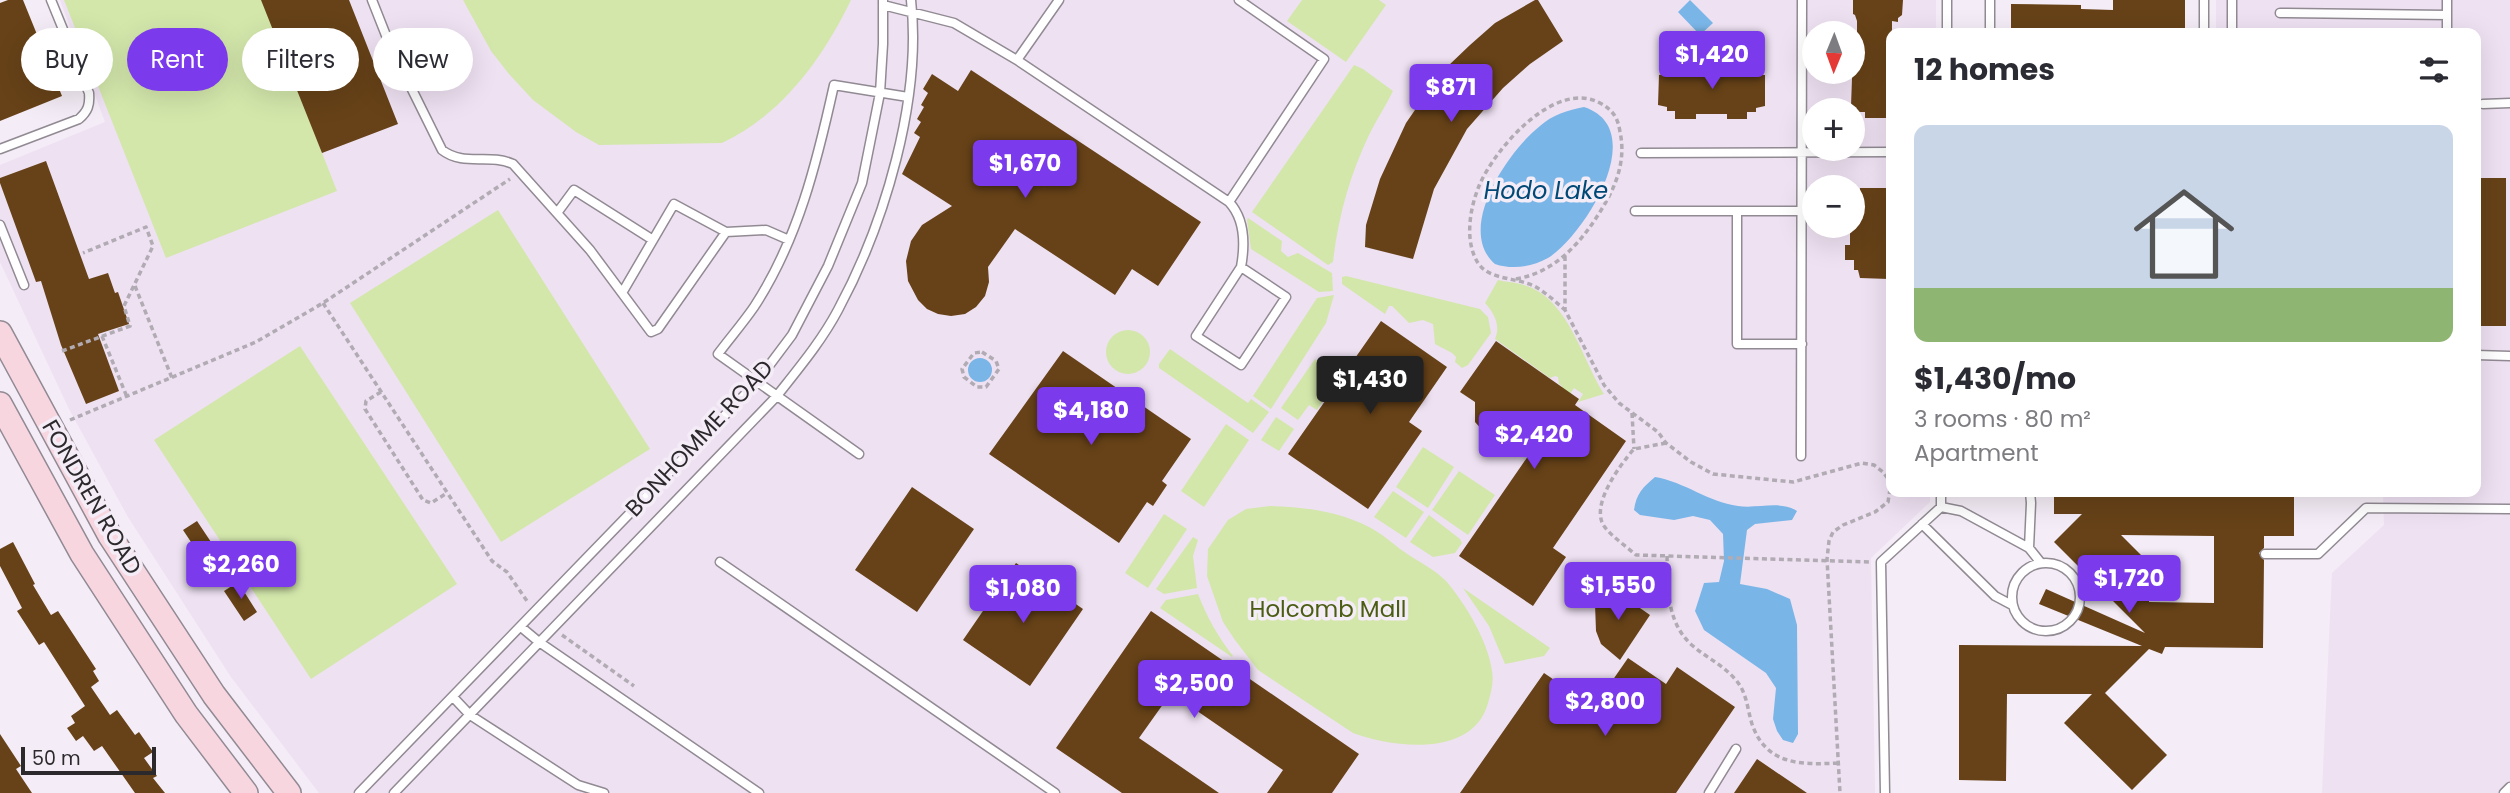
<!DOCTYPE html>
<html lang="en">
<head>
<meta charset="utf-8">
<style>
  :root { --surface:#fff; --page:#f2f2f3; --text:#2b2b33; --muted:#7c7c81; --line:#e1e1e2; --accent:#7c3aed }
  body { margin:0; font-family:Poppins,sans-serif; background:var(--page); color:var(--text); height:100vh; display:flex; flex-direction:column; font-size:26px; white-space:nowrap }
  * { box-sizing:border-box; margin:0 }
  p { font-size:23px; color:var(--muted) }
  .icon { flex:none; width:38px; height:38px; fill:none; stroke:currentColor; stroke-width:2; stroke-linecap:round; stroke-linejoin:round }
  .map { position:relative; flex:1; overflow:hidden }
  .side { position:absolute; left:1886px; top:28px; width:595px; height:469px; display:flex; flex-direction:column; background:var(--surface); border-radius:14px; box-shadow:0 7px 28px #0002 }
  .side>* { flex:none }
  .top-card { position:absolute; left:21px; top:28px; width:665px; height:63px; display:flex; gap:14px }
  .needle { width:46px; rotate:181deg }
  .controls { position:absolute; left:1802px; top:21px; display:grid; gap:14px }
  .controls a { display:grid; place-items:center; width:63px; height:63px; border-radius:50%; background:var(--surface); box-shadow:0 7px 28px #0002; font-size:35px }
  .scale { position:absolute; left:21px; bottom:18px; width:135px; box-sizing:border-box; padding-left:7px; border:4px solid #2c292d; border-top:0; font-size:19px; line-height:24px; white-space:nowrap; color:#2c292d; -webkit-text-stroke:5px #f4ecf6; paint-order:stroke }
  .price { position:absolute; translate:-50% -60px; padding:0 16px; border-radius:7px; background:var(--accent); color:#fff; font-size:23px; line-height:46px; filter:drop-shadow(0 2px 4px #0008) }
  .price::after { content:''; position:absolute; left:50%; top:42px; width:21px; height:16px; margin-left:-10px; background:inherit; clip-path:polygon(0 0,100% 0,50% 100%) }
  .price.current { background:#222; color:#fff }
  ul { padding:0; list-style:none }
  li { display:grid; align-content:center; gap:14px; height:371px; padding:0 28px }
  li+li { border-top:2px solid var(--line) }
  li span { display:grid; place-items:center; height:217px; border-radius:14px; color:#555 }
  li>.icon { margin-inline-start:auto }
  span .icon { width:126px; height:126px; fill:#fffc; stroke-width:1 }
  li b { font-size:30px }
  h2 { display:flex; justify-content:space-between; align-items:center; height:84px; padding:0 28px; font-size:30px }
  .chip { padding:0 24px; border-radius:32px; background:var(--surface); box-shadow:0 7px 28px #0002; font-size:24px; line-height:63px }
  .chip.current { background:var(--accent); color:#fff }
  .map>svg:first-child { display:block }
  .built { fill:#eee1f2; fill-rule:evenodd }
  .green { fill:#d3e7ab }
  .water { fill:#7ab5e7 }
  .building { fill:#674218; fill-rule:evenodd }
  .lines { fill:none; stroke-linecap:round; stroke-linejoin:round }
  .lane-casing { stroke:#918a93; stroke-width:11 }
  .secondary-casing { stroke:#918a93; stroke-width:26 }
  .path { stroke:#b1abb3; stroke-width:3.5; stroke-dasharray:5 3.5; stroke-linecap:butt }
  .lane { stroke:#fff; stroke-width:8 }
  .secondary { stroke:#f7d6e0; stroke-width:23 }
  .labels { text-anchor:middle; stroke-width:7; stroke-linejoin:round; paint-order:stroke }
  .street-label { font-size:23px; fill:#2c292d; stroke:#f4ecf6 }
  .park-label { font-size:23px; fill:#4b5d13; stroke:#f4ecf6 }
  .water-label { font-size:24px; font-style:italic; fill:#004977; stroke:#f4ecf6 }
</style>
</head>
<body>
<div class="map">
<svg width="2510" height="793" viewBox="0 0 2510 793">
  <rect width="100%" height="100%" fill="#f4ecf6"/>
  <path class="built" d="M60,0H1936V33H1892V492H1930V502L1871,558L1875,793H319L231,677L128,517L69,409L0,262V165L105,122ZM1815,33H1853V72H1815ZM1815,110H1853V149H1815ZM1815,187H1853V226H1815Z
    M2216,0H2510V793H2322L2332,573L2384,525L2383,492H2476V33H2216Z"/>
  <path class="green" d="M64,0H262L337,191L166,258Z
    M463,0H851C823,58 782,115 722,143L599,145L576,132L533,100L509,74L491,51Z
    M1302,0H1379L1386,5L1346,62L1287,21Z
    M1354,65L1363,69L1393,91C1386,106 1376,120 1369,135C1350,175 1338,217 1333,262L1328,265L1252,212Z
    M498,210L650,449L501,542L350,303Z
    M1248,218L1282,241L1281,251L1288,257L1298,253L1332,273L1333,291L1319,292L1251,249L1247,220Z
    M1346,276L1480,309L1488,317L1491,333L1468,365L1462,368L1455,362L1456,357L1452,353L1435,344L1433,324L1423,320L1409,323L1392,306H1389L1385,314L1342,284V277Z
    M1498,280C1506,282 1513,282 1520,284C1568,295 1581,358 1604,394L1578,402L1583,394L1574,388L1550,424L1541,417L1562,386L1559,384L1558,377L1555,376L1550,378L1495,339C1501,325 1494,313 1485,303Z
    M1334,295L1326,323L1271,409L1253,396L1317,298Z
    M1106 352a22 22 0 1 1 44 0a22 22 0 1 1-44 0Z
    M300,346L457,584L311,679L154,440Z
    M1170,349L1248,403L1251,399L1269,412L1253,433L1159,368V364Z
    M1315,359L1340,376L1317,410L1309,405L1298,420L1281,408Z
    M1276,417L1294,429L1279,451L1261,440Z
    M1226,424L1249,440L1204,507L1181,491Z
    M1423,447L1454,467L1428,508L1396,487Z
    M1459,471L1495,495L1468,535L1432,510Z
    M1393,491L1424,512L1406,538L1374,517Z
    M1270,506C1304,507 1338,511 1369,527C1381,533 1392,543 1403,551C1417,561 1436,570 1447,582C1466,605 1488,641 1492,671C1494,682 1491,693 1488,703C1473,758 1393,748 1353,733L1258,670L1235,640L1223,622L1207,576L1208,549L1228,520L1246,509Z
    M1164,514L1187,529L1148,588L1125,573Z
    M1429,515L1460,539L1462,543L1455,553L1433,557L1410,542Z
    M1193,537L1198,540L1193,556L1197,588L1164,594L1156,589Z
    M1463,588L1550,648L1544,656L1505,664L1489,626Z
    M1198,594C1207,617 1218,637 1233,656L1232,657L1160,608L1166,600Z"/>
  <path class="water" d="M1690,0L1713,23L1700,35L1678,12Z
    M1584,107C1651,129 1585,235 1548,258C1532,267 1512,270 1495,264C1455,229 1508,151 1540,126C1552,115 1568,110 1584,107Z
    M968 370a12 12 0 1 1 24 0a12 12 0 1 1-24 0Z
    M1655,477C1685,482 1708,502 1738,506C1758,509 1780,500 1797,511L1792,520L1755,524L1747,530L1740,584L1767,589L1790,599L1797,625L1798,734L1793,743L1783,740L1777,731L1773,719L1776,688L1766,673L1704,630L1695,611L1704,583L1719,582L1724,561L1723,534L1710,520L1693,516L1674,520L1640,515L1634,510C1636,494 1643,487 1655,477Z"/>
  <path class="building" d="M8,0H23L62,96L0,121V3Z
    M261,0H349L398,124L322,153Z
    M1535,0H1538L1563,41L1530,64L1503,88L1467,129L1434,189L1413,259L1365,247L1366,225L1380,179L1406,123L1426,94L1448,66L1470,45L1495,23Z
    M1853,0H1903L1902,15L1898,18V22L1892,21V113L1889,112L1888,118H1865V112H1856L1854,106H1851L1853,51L1857,48V21L1855,15L1853,14Z
    M2113,0H2185V33H2011V4L2081,5V9L2113,10Z
    M1676,62H1696V67H1727V63H1747V70H1756V74L1765,75V106L1756,108V112H1747V119H1727V114H1696V119H1675V111H1667V107L1658,105L1659,75L1667,73V70H1676Z
    M971,70L1201,222L1158,286L1132,269L1115,295L1015,229L988,267L989,282L985,296L976,307L965,314L951,316L938,314L927,309L918,300L908,281L906,261L911,241L922,225L952,206L902,174L920,137L914,133L921,122L917,119L924,107L921,105L928,93L923,89L932,74L958,91Z
    M46,161L89,279L108,273L115,293L118,292L129,324L98,334L119,391L86,404L61,345L41,281L36,282L0,183V178Z
    M2476,178H2506V326H2476Z
    M1860,188H1889V193H1892V271L1889,279L1860,278L1858,270H1854V260H1845V245H1850V226H1853L1854,196L1858,197Z
    M1381,321L1447,367L1409,422L1422,431L1368,509L1288,454Z
    M1496,341L1579,399L1575,405L1626,441L1553,548L1566,557L1533,606L1459,556L1535,446L1511,429L1495,435L1484,432L1475,422V402L1460,392Z
    M1063,351L1191,439L1162,481L1167,485L1153,506L1147,502L1119,543L989,454Z
    M912,487L974,529L917,612L855,570Z
    M2054,492H2294V536H2264V548L2259,553L2264,560L2263,648L2165,647L2162,654L2149,649L2105,693L2167,755L2132,790L2064,723L2092,694H2007L2006,781L1959,780V645L2142,646L2039,604L2046,589L2145,633L2054,542L2082,514H2054ZM2121,535L2214,536V603L2149,602V578L2156,570Z
    M197,521L217,551L203,560L183,530Z
    M13,542L35,584L33,585L51,615L58,611L96,669L93,671L99,681L91,687L110,715L117,710L135,735L139,732L153,752L144,758L157,776L153,778L165,793H135L102,746L94,751L83,736L76,741L67,728L75,723L71,716L85,706L44,642L39,645L17,611L22,608L0,566V549Z
    M1016,563L1083,609L1030,686L963,640Z
    M238,582L257,612L244,621L224,591Z
    M1607,585L1650,615L1620,660L1601,644L1596,631L1595,604Z
    M1151,611L1359,754L1332,793H1267L1283,770L1171,693L1139,738L1219,793H1122L1056,748Z
    M1628,658L1666,684L1677,667L1735,707L1676,793H1460L1544,673L1594,707Z
    M0,734L21,766L16,769L32,793H0Z
    M1757,759L1807,793H1734Z"/>
  <g class="lines">
    <defs>
      <path id="lane" d="M372,0L389,43L442,150C464,167 489,153 513,164L590,250L651,332L658,329L726,232L766,230L789,240
        M1059,0L1017,60L1229,202L1324,59L1239,0
        M883,5L954,23L1017,60
        M2280,13L2447,15
        M1947,33V0
        M1990,33V0
        M2204,33V0
        M2232,33V0
        M2447,33V0
        M2483,104L2510,103
        M0,149L79,119C88,111 90,105 89,93L51,0
        M1641,153L1892,152
        M1229,202C1245,219 1245,245 1241,267
        M1635,211H1802
        M1737,211V344H1802
        M557,213L574,190L653,240
        M0,225L24,285
        M1241,267L1286,297L1241,365L1196,336Z
        M622,293L674,204L726,232
        M2476,355L2510,356
        M859,454L718,354C730,338 743,323 754,307C798,240 817,162 834,85L908,97
        M1801,456L1802,0
        M1941,507L1961,511L2029,548L2041,563
        M1922,524L1995,596L2012,605
        M2029,548L2031,503L2030,492
        M2265,554H2318L2366,508L2510,509
        M720,562L1055,793
        M2012 597a34 34 0 1 1 68 0a34 34 0 1 1-68 0Z
        M521,627L539,642L759,793
        M453,697L470,715L578,785L604,793
        M359,793L756,383L792,335L828,266L862,183L880,93L883,44V0
        M394,793L776,397C798,369 821,342 838,310C885,223 922,98 911,0
        M1709,793L1736,749
        M1885,793L1881,562L1941,507V492
        M2504,793L2510,787"/>
      <path id="secondary" d="M0,333L110,536L214,695L289,793
        M0,404L82,554L186,714L246,793"/>
    </defs>
    <use href="#lane" class="lane-casing"/>
    <use href="#secondary" class="secondary-casing"/>
    <path class="path" d="M1565,256V310L1604,385L1619,403L1658,432L1666,443L1691,462L1713,474L1793,482L1862,463L1874,465L1883,472L1891,483L1888,502L1875,512L1843,525L1833,532L1829,541L1827,559L1840,793
      M1516,279C1556,272 1582,242 1603,207C1617,184 1626,159 1620,132C1618,118 1613,110 1600,103C1555,79 1495,148 1479,186C1470,208 1464,241 1478,263C1490,281 1518,277 1536,287C1546,293 1556,302 1565,310
      M135,286L172,378
      M323,303L492,561L507,572L527,601
      M102,336L127,397
      M62,351L130,326L124,306L153,246L146,227L83,253
      M982,352L996,361L999,369L986,387H977L964,377L962,369L974,353Z
      M381,392L366,401L365,409L423,500L431,503L447,493
      M1632,413L1634,449
      M70,420L256,342L323,303L510,179
      M1666,443L1634,449C1620,465 1590,505 1604,526C1612,537 1626,546 1636,555L1869,562
      M1667,556C1668,588 1666,623 1693,646C1707,658 1723,665 1735,679C1747,692 1747,708 1752,724C1766,765 1801,765 1837,763
      M562,635L634,686"/>
    <use href="#lane" class="lane"/>
    <use href="#secondary" class="secondary"/>
  </g>
  <g class="labels">
    <g class="street-label">
      <text transform="translate(699 438) rotate(-47)" y="8">BONHOMME ROAD</text>
      <text transform="translate(92 497) rotate(60)" y="8">FONDREN ROAD</text>
    </g>
    <g class="park-label">
      <text x="1328" y="617">Holcomb Mall</text>
    </g>
    <g class="water-label">
      <text x="1546" y="199">Hodo Lake</text>
    </g>
  </g>
</svg>
<div class="controls">
<a><svg class="needle" viewBox="-14 -14 28 28"><path d="M0-13l5 13h-10z" fill="#e53935"/><path d="M0 13l5-13h-10z" fill="#7c7c81"/></svg></a>
<a>+</a>
<a>−</a>
</div>
<div class="scale">50 m</div>
<b class="price" style="left:1712px;top:91px">$1,420</b>
<b class="price" style="left:1451px;top:124px">$871</b>
<b class="price" style="left:1025px;top:200px">$1,670</b>
<b class="price current" style="left:1370px;top:416px">$1,430</b>
<b class="price" style="left:1091px;top:447px">$4,180</b>
<b class="price" style="left:1534px;top:471px">$2,420</b>
<b class="price" style="left:241px;top:601px">$2,260</b>
<b class="price" style="left:2129px;top:615px">$1,720</b>
<b class="price" style="left:1618px;top:622px">$1,550</b>
<b class="price" style="left:1023px;top:625px">$1,080</b>
<b class="price" style="left:1194px;top:720px">$2,500</b>
<b class="price" style="left:1605px;top:738px">$2,800</b>
<div class="top-card">
<a class="chip">Buy</a>
<a class="chip current">Rent</a>
<a class="chip">Filters</a>
<a class="chip">New</a>
</div>
<section class="side">
<h2>12 homes<svg class="icon" aria-label="filters" viewBox="0 0 24 24"><path d="M4 7h16M4 17h16"/><circle cx="9" cy="7" r="2"/><circle cx="15" cy="17" r="2"/></svg></h2>
<ul>
<li><span style="background:linear-gradient(#c9d6e8 75%,#8fb573 0)"><svg class="icon" aria-label="home" viewBox="0 0 24 24"><path d="M3 11l9-7 9 7M6 9v11h12V9"/></svg></span><div><b>$1,430/mo</b><p>3 rooms · 80 m²</p><p>Apartment</p></div></li>
</ul>
</section>
</div>
</body>
</html>
